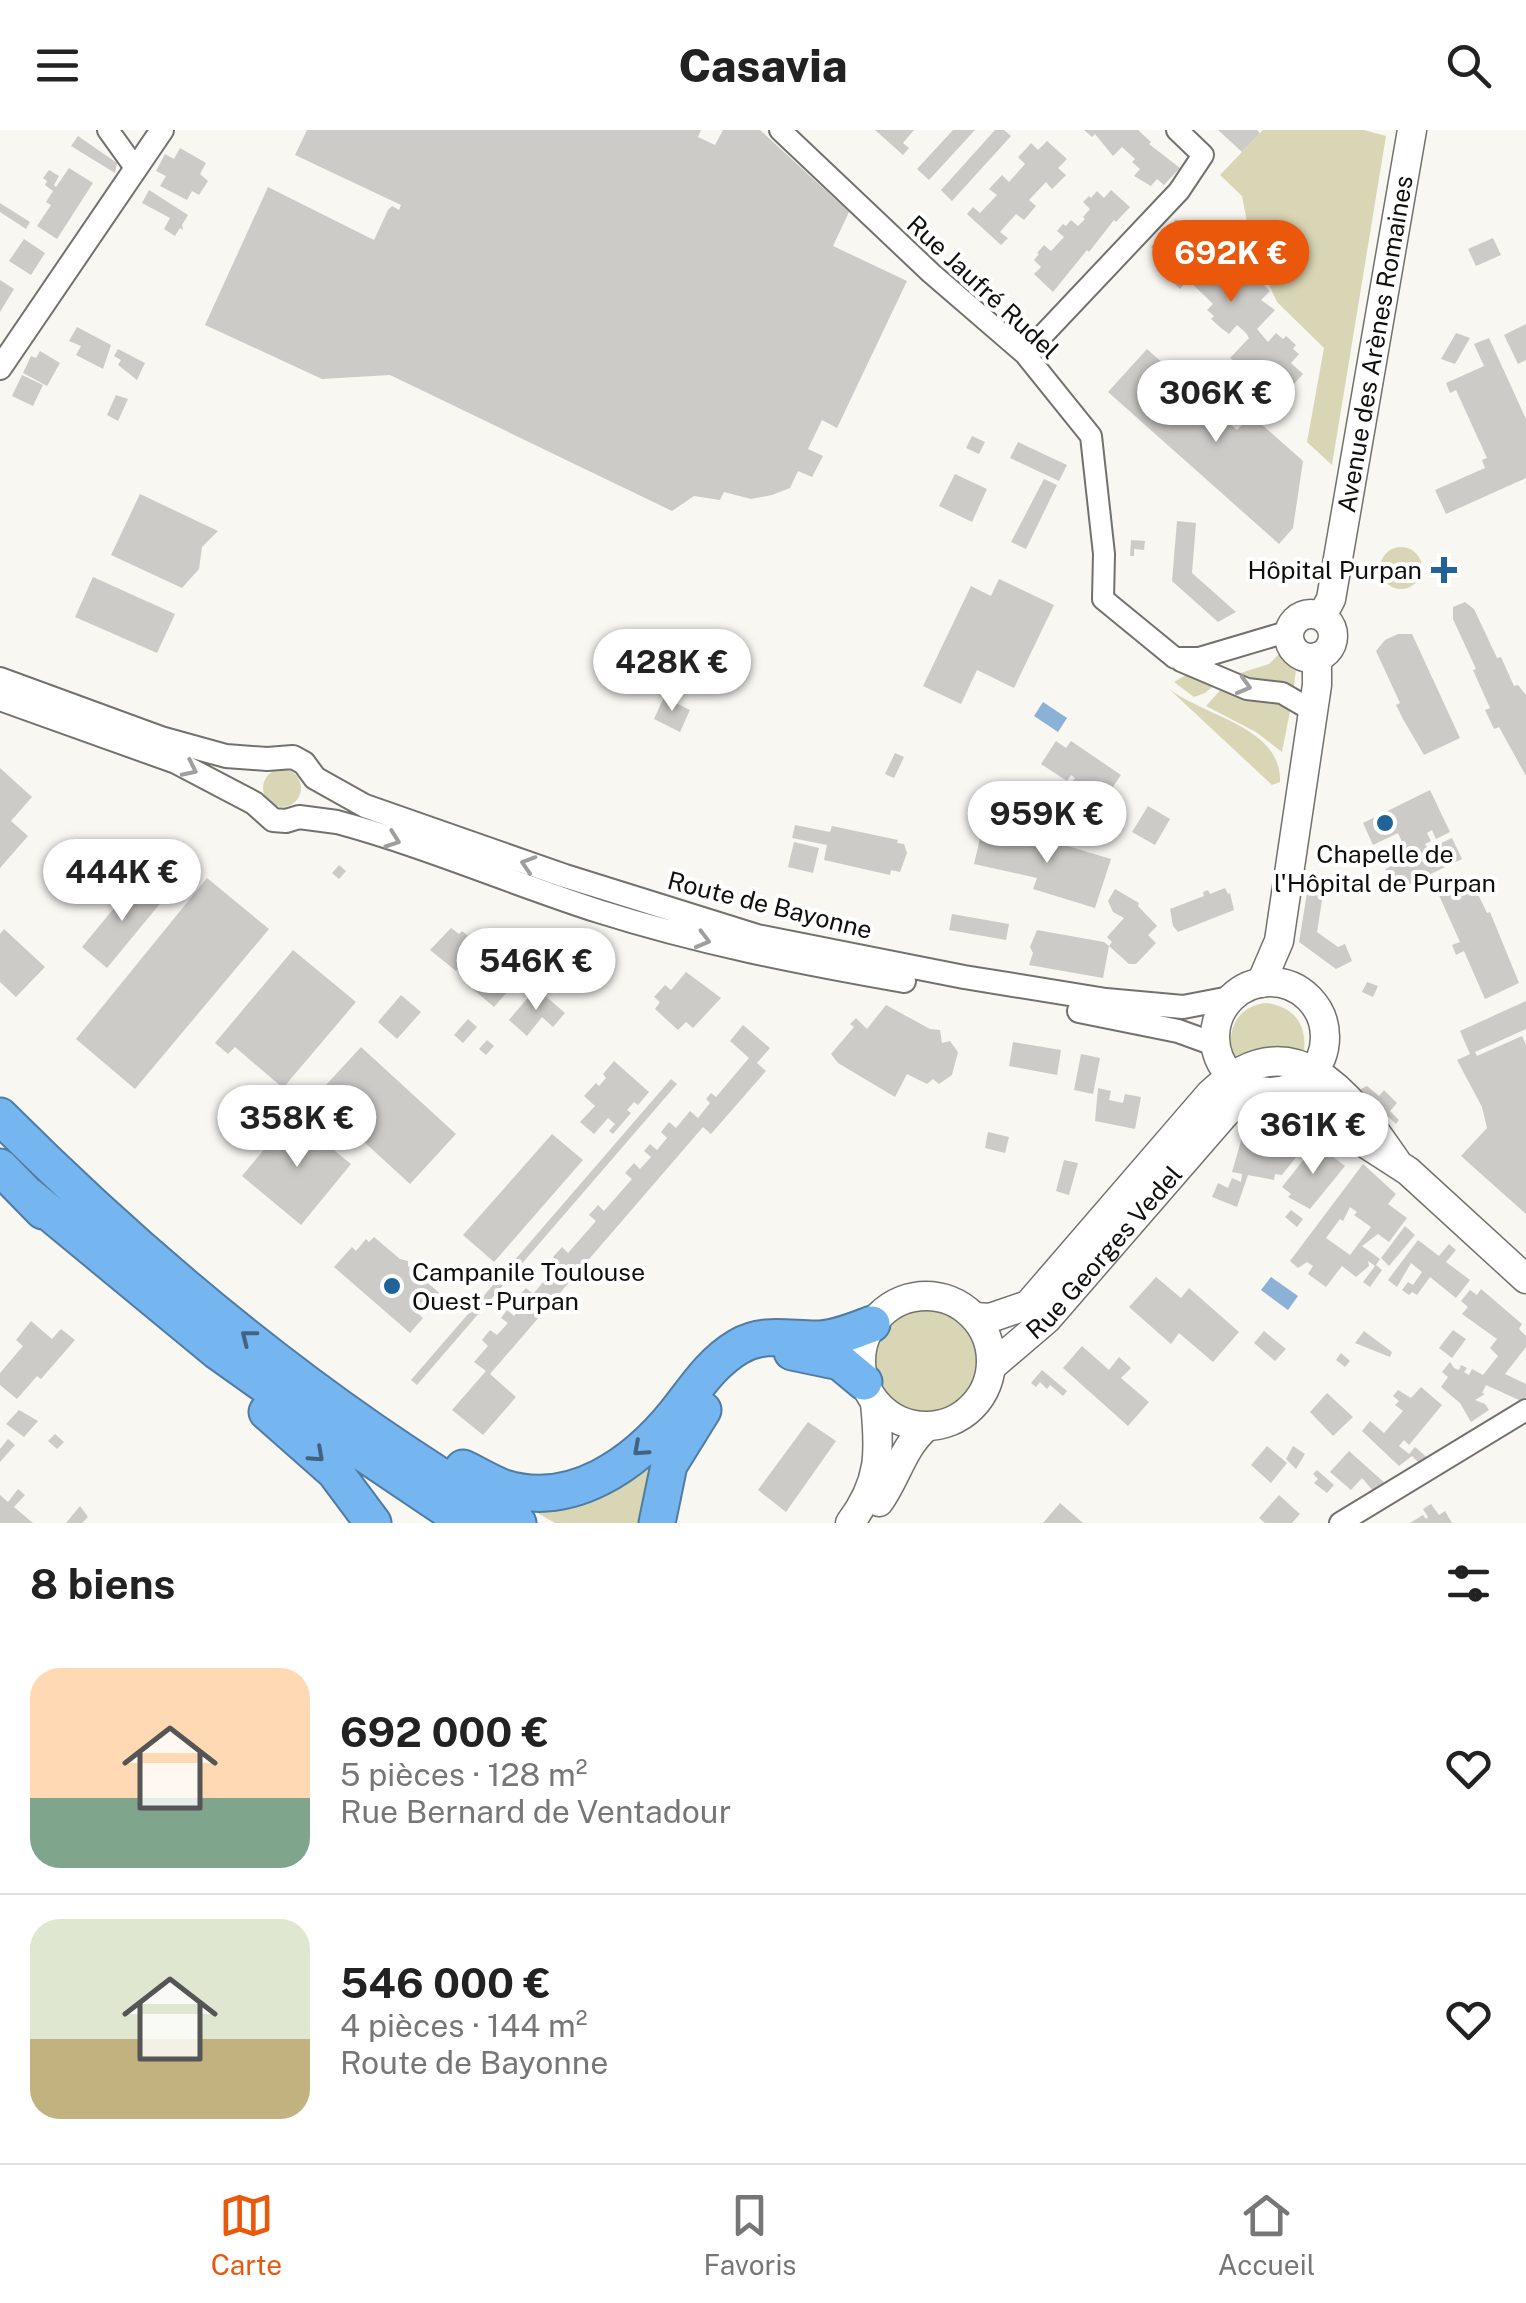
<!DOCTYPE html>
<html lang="fr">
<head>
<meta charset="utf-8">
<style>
  :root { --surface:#fff; --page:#f2f2f2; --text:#222; --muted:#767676; --line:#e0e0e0; --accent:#ea580c }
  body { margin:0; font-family:"Public Sans",sans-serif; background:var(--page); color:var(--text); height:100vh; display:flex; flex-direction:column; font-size:38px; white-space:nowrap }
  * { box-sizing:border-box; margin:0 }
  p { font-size:32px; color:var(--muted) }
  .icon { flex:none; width:55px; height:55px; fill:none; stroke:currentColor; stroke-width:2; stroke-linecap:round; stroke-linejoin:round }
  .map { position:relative; height:1393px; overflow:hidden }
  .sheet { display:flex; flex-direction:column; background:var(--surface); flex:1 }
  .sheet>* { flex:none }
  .price { position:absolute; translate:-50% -85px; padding:0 22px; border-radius:35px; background:#fff; color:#222; font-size:32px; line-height:65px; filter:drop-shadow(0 2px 5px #0008) }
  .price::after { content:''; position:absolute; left:50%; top:60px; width:30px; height:22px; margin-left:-15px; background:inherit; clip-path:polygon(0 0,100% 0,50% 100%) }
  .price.active { background:var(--accent); color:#fff }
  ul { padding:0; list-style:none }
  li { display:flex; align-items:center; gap:30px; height:250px; padding:0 30px }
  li+li { border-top:2px solid var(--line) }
  li span { display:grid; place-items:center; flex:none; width:280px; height:200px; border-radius:30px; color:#555 }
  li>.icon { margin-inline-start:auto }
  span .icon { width:120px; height:120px; fill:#fffc; stroke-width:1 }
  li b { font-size:42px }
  h2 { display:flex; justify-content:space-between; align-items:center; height:120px; padding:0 30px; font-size:42px }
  header { display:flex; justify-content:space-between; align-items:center; height:130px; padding:0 30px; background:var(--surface); font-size:45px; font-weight:800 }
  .tabs { display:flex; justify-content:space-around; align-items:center; height:140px; border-top:2px solid var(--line); background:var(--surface); font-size:28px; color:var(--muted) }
  .tabs a { display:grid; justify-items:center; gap:5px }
  .tabs .active { color:var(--accent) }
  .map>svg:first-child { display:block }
  .green { fill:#d9d6b5 }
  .water { fill:#8bb1d6 }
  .building { fill:#cccbc7; fill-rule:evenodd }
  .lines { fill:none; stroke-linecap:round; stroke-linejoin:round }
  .minor-casing { stroke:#72716d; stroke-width:24 }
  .tertiary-casing { stroke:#72716d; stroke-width:26 }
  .secondary-casing { stroke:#72716d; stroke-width:31 }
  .motorway-casing { stroke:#517ca1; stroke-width:39 }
  .minor { stroke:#fff; stroke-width:20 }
  .tertiary { stroke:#fff; stroke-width:22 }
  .secondary { stroke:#fff; stroke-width:28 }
  .motorway { stroke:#75b6f1; stroke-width:35 }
  .oneway { stroke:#9f9f9e }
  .oneway2 { stroke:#42627f }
  .poi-dot { fill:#216398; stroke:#fff; stroke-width:4 }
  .labels { text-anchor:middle; stroke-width:8; stroke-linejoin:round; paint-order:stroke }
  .street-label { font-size:25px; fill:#0f0f0d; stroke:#fff }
  .poi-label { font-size:25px; fill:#0f0f0d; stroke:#fff; text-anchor:end }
</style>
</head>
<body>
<header><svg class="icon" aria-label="menu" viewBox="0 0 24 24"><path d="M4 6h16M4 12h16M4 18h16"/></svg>Casavia<svg class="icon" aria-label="search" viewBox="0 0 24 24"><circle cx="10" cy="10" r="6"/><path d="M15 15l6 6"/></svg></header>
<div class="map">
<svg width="1526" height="1393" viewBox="0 0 1526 1393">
  <rect width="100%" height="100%" fill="#f8f7f2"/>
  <path class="green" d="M1263,0H1364L1386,6L1332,335L1307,312L1324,218L1277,172L1252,118L1242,66L1220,45Z
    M1380 438a21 21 0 1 1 42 0a21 21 0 1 1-42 0Z
    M1279,524L1296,540L1293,562L1234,545L1269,534Z
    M1188,544L1218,552L1205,563L1194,567L1174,552Z
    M1225,555L1291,576L1282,622L1256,602L1206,576Z
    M1168,558C1202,586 1282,596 1280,652L1272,655Z
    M263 658a19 19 0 1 1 38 0a19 19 0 1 1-38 0Z
    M1267,873C1294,877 1307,894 1304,922C1279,915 1257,918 1233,927C1225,900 1238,875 1267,873Z
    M871 1231a53 53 0 1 1 106 0a53 53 0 1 1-106 0Z
    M662,1316L647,1393H555L525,1376Z"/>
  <path class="water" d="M1043,572L1067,588L1058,602L1034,586Z
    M1271,1147L1298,1166L1288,1180L1261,1160Z"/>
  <path class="building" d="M307,0H701L698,7L715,15L723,0H760L849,82L833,116L907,151L837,298L822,290L808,319L823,326L812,347L798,341L790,358L772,365L751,369L724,362L720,370L694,366L672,381L390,245L322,249L205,195L268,57L374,110L388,80L392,76L399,80L401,75L295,25Z
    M875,0H914L903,13L909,18L903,25Z
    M953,0H975L929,50L917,39Z
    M995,0H1004L1011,6L952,71L941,60Z
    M1084,0H1138L1151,12L1149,14L1180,38L1164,55L1157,49L1151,56L1134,46L1140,39L1132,32L1135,29L1122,17L1113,26L1095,4L1092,7Z
    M1218,0H1257L1260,3L1242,22Z
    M78,6L117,33L115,43L71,16Z
    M1047,11L1067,29L1058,38L1066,45L1052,59L1046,52L1029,70L1036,76L1024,90L1016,84L1000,102L1008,108L1001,115L967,84L973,77L980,83L997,65L989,59L1002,45L1009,52L1025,34L1018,27L1025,20L1031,13L1038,20Z
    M180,18L206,33L200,44L208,51L199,65L192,61L187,70L160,56L166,46L156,41L165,24L174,29Z
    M69,38L93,53L57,109L37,96L51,75L46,72L53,61L45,55L47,51L43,48L49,40L59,46L54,55L56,57Z
    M149,60L188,85L182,95L183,100L180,98L175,106L164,99L170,88L142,73Z
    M1111,60L1130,77L1116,92L1114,90L1089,122L1087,120L1053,162L1034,144L1041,137L1034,130L1039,124L1037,123L1044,115L1051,121L1064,107L1057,101L1063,94L1066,96L1071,90L1078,96L1085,89L1083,87L1090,79L1083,72L1089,66L1091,68L1097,61L1104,68Z
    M0,73L30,92L26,99L0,82Z
    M1176,89L1188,102L1196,92L1202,98L1206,94L1219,106L1216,110L1221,114L1212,124L1236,147L1245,138L1252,144L1255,141L1267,152L1264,155L1270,161L1261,170L1275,180L1257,199L1268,212L1276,203L1283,209L1286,206L1296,215L1293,219L1299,224L1291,233L1303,244L1280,269L1267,259L1259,267L1253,264L1239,244L1244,238L1230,228L1249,208L1246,203L1237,195L1229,204L1221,198L1211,189L1214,186L1207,180L1213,174L1207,168L1188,150L1180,159L1156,136L1164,128L1151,117Z
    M1493,108L1501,125L1476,136L1468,119Z
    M24,109L45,123L31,145L9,131Z
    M0,150L14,159L0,182Z
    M1526,194V230L1518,234L1504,205Z
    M77,197L111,215L103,239L76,225L81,216L69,211Z
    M1456,203L1470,208L1455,234L1441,229Z
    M1489,208L1526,289V348L1446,384L1435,360L1485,338L1482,330L1487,328L1456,260L1450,263L1446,253L1484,236L1474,214Z
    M118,219L145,233L137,250L118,235L121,230L114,226Z
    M1147,219L1237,300L1251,285L1303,331L1293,398L1279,414L1108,262Z
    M40,221L60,233L47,256L23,243L31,226L36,228Z
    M22,245L43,255L33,276L12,266Z
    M116,265L128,269L118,291L107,285Z
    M972,306L985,312L979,324L966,318Z
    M1018,312L1067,335L1059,351L1010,328Z
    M955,344L987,359L972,392L939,376Z
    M1044,349L1057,355L1026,419L1011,412Z
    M140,364L218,401L202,417L199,439L182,458L111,425Z
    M1177,391L1196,393L1192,443L1236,482L1218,492L1172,451Z
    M1131,410L1145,411L1144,420L1134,419V426H1130Z
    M93,447L175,484L157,523L75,487Z
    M999,449L1054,475L1014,558L977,540L961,574L923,556L971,456L991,466Z
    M1465,472L1474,479L1497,528L1501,527L1514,556L1518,555L1526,565V646L1499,597L1494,599L1485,580L1490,578L1473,540L1476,539L1453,489V477Z
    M1398,504H1412L1460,608L1424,625L1403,589L1396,575L1400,573L1376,521L1385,510Z
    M664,567L690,580L680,602L654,589Z
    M1056,611L1066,618L1071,611L1121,645L1101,674L1071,654L1075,648L1071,645L1067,651L1041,634Z
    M895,623L904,627L894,648L885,644Z
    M0,638L32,667L11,691L28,706L0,738Z
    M1430,660L1450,702L1436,709L1432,700L1427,703L1431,711L1425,714L1428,719L1452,708L1462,729L1395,761L1385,739L1414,726L1411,721L1407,723L1398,703L1373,715L1363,693Z
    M1148,676L1170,689L1155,715L1132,702Z
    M795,695L830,702L832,696L898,710L897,713L904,714L907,723L900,742L891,740L890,745L824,730L827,715L792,708Z
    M982,700L1040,714L1041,708L1044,709L1111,729L1095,778L1033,759L1037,748L974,734Z
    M794,712L819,718L813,743L788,737Z
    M339,735L346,741L339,749L332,743Z
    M207,748L269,799L135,959L76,909Z
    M1470,748L1487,783L1490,782L1519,853L1485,869L1464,821L1456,825L1452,815L1460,812L1438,763Z
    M138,749L163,770L107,838L82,817Z
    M1321,751L1324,758L1317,802L1338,817L1345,814L1352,831L1336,839L1299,812L1308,757Z
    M1225,758L1228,764L1230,763L1234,780L1178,802L1173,796L1170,779L1204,766L1203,762L1208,760L1210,764Z
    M1115,759L1139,773L1138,776L1157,796L1148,805L1156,813L1136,834H1129L1109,816L1112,812L1107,807L1124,788L1113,782L1108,771Z
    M952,784L1009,794L1006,810L949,800Z
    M451,798L459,804L462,801L477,813L456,841L430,820Z
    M4,799L45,837L16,867L0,852V804Z
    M1037,800L1104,812L1109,816L1103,848L1029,835L1033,823L1030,817Z
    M293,820L356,872L283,958L235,917L228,924L215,913Z
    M487,832L515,853L494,877L467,854Z
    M686,842L721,868L693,898L686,892L678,900L655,879L660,872L654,867L665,855L671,860Z
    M1367,852L1378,856L1373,867L1362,862Z
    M536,858L565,883L553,897L542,887L527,906L509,890Z
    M401,865L421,882L397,909L378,892Z
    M1526,871V899L1475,922L1477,926L1522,906L1526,915V1084L1461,1026L1487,998L1482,977L1457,930L1470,924L1460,901Z
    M886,875L930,899L940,900L942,913L950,911L958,922L952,945L939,954L933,949L927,954L907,944L895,967L838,933L831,924L854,897L850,894L856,888L867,899Z
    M468,889L477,897L463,913L454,905Z
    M743,895L770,918L757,933L766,941L711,1004L703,997L490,1244L516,1267L483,1305L452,1280L486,1241L474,1232L488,1216L482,1210L490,1200L497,1205L508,1193L501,1188L507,1180L514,1186L524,1174L517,1168L526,1158L533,1164L560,1132L553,1127L562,1117L568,1123L596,1091L589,1085L598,1075L604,1081L632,1049L625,1043L634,1033L640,1039L651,1027L644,1021L650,1014L657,1020L667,1008L661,1002L669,992L676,998L690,981L698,988L710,973L706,969L711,963L716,967L749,928L730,911Z
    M487,910L494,916L486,925L479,919Z
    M1013,912L1061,920L1057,945L1009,936Z
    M361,917L456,1004L410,1054L315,967Z
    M1081,924L1100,928L1093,964L1074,960Z
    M614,931L649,962L638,975L634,972L627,980L631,983L613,1004L609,1001L615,994L608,988L594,1004L580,992L595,976L584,966L596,953L599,956L606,948L603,944Z
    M671,949L677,954L417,1255L411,1250Z
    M1367,956L1379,966L1384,960L1397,973L1390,981L1399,990L1396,994L1359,960Z
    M1098,958L1111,961L1109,970L1123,973L1125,964L1141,967L1135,999L1095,991Z
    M292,986L351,1034L301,1095L242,1046Z
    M988,1002L1009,1007L1005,1023L985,1018Z
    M1282,1003L1304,1007L1303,1018L1282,1045L1275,1044L1274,1050L1248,1045L1237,1077L1212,1067L1218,1053L1228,1058L1232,1048L1241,1052L1242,1044L1232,1042L1243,1004Z
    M552,1004L583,1030L494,1132L463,1105Z
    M1316,1014L1345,1036L1310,1079L1288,1067L1291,1064L1282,1057Z
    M1064,1030L1078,1033L1069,1065L1056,1061Z
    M1363,1034L1396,1064L1388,1074L1407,1088L1389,1112L1378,1104L1362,1116L1380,1129L1376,1135L1382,1140L1370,1157L1363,1152L1375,1136L1368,1131L1369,1136L1356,1147L1342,1136L1326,1157L1308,1144L1313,1136L1307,1132L1298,1138L1290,1131ZM1350,1077L1357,1082L1354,1085L1371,1097L1350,1125L1326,1108L1340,1089L1343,1091Z
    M1291,1080L1303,1089L1297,1097L1285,1087Z
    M1405,1096L1415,1105L1389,1136L1381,1128Z
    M374,1107L400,1129L408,1131V1136L444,1167L432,1180L422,1172L414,1180L423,1188L410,1203L334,1137L352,1117L356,1121L366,1109L369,1112Z
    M1418,1110L1439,1126L1449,1114L1456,1120L1446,1132L1470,1150L1456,1168L1430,1147L1417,1165L1412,1162L1409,1165L1402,1160L1408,1152L1413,1155L1422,1142L1411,1133L1397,1157L1388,1150Z
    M1156,1147L1181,1168L1189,1158L1239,1202L1213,1232L1179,1203L1171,1214L1129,1177Z
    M1481,1159L1522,1194L1519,1199L1526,1206V1217L1505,1244L1526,1254V1267L1521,1271L1486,1255L1482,1263L1485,1264L1475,1270L1485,1274L1489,1280L1471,1292L1460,1273L1441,1257L1448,1247L1442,1242L1450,1232L1454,1238L1459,1240L1461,1235L1467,1238L1464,1242L1469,1245L1472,1239L1483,1245L1498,1226L1490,1218L1497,1209L1462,1184L1468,1177L1461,1171L1470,1160L1477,1165Z
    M31,1191L52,1209L61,1199L75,1210L41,1249L37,1246L17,1269L0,1255V1243L23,1216L16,1210Z
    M1453,1200L1466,1209L1452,1228L1439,1218Z
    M1264,1201L1286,1219L1275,1231L1254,1213Z
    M1364,1201L1392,1222L1390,1227L1355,1213Z
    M1082,1216L1109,1240L1119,1227L1131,1238L1121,1248L1149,1272L1128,1296L1063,1238Z
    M1341,1223L1350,1231L1345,1237L1336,1230Z
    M1042,1240L1067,1261L1063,1266L1050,1255L1047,1259L1040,1252L1036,1257L1031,1253Z
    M1421,1257L1442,1275L1409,1315L1404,1310L1399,1316L1409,1324L1415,1317L1430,1330L1421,1335L1412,1326L1399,1336L1362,1301L1370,1291L1384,1303L1403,1281L1395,1275L1399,1271L1393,1266L1398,1260L1411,1268Z
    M1327,1263L1353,1287L1333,1306L1310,1282Z
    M19,1280L38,1291L24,1307L6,1294Z
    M808,1292L836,1311L786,1382L758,1360Z
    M55,1304L64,1312L57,1319L48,1311Z
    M8,1309L15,1315L0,1332V1319Z
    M1267,1316L1287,1333L1271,1353L1251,1335Z
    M1293,1316L1305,1324L1296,1339L1286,1329Z
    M1349,1321L1387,1355L1374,1362L1362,1348L1351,1360L1330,1342Z
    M1317,1340L1334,1355L1327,1363L1314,1353L1318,1349L1313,1344Z
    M18,1359L25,1365L14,1377L33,1393H0V1365L8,1372Z
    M1279,1365L1300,1384L1292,1393H1265L1259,1388Z
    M1060,1373L1083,1393H1043Z
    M1431,1374L1439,1385L1445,1381L1452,1393H1410L1423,1385L1426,1389L1428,1387L1423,1379Z
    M80,1376L88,1387L82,1393H66Z"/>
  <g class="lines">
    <defs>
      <path id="minor" d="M108,0L136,39
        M780,0L931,143L1025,224L1091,306L1104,424L1103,469L1175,528H1199L1290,501
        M1025,224L1179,61L1203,25L1177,0
        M1181,531L1247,559L1282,563L1313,581
        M1340,1393L1526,1280"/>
      <path id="tertiary" d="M0,238L162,0
        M0,549L161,608L226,626L267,629L293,627L304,633L315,648L365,676L565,746L757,806L964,847L1106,870L1183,877L1230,868
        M0,569L176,632L254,673L273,690L286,691L299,687L337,692C426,716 511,753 598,781C699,813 801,833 904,851
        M1079,881L1178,901L1214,914"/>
      <g id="secondary">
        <circle cx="1311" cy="506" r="22"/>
        <path id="s1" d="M1322,486L1331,469L1412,0"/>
        <circle cx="1270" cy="907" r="55"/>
        <path d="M1261,853L1279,811L1317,555V527"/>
        <path d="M1296,957L1360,1010L1408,1041L1526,1149"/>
        <circle cx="926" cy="1231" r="65"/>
        <path d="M975,1187L990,1188L1028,1175L1210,964C1292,887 1349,962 1396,1031"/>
        <path id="s2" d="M992,1236L1047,1189L1223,986L1250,959"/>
        <path d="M879,1372C897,1347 902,1319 925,1298"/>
        <path d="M850,1393C881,1352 880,1322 875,1273"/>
      </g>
      <path id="motorway" d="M0,986C155,1141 328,1284 518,1393
        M0,1037L43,1081
        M28,1065L217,1221L314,1290L467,1393
        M792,1222L840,1232L864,1252
        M267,1282L335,1342L373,1393
        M463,1338C476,1344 490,1353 504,1358C572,1379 635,1334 676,1283C695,1259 711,1233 738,1217C764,1201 792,1210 820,1209C838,1208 856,1200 872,1194
        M657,1393L669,1335L703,1280"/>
    </defs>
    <use href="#minor" class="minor-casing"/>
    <use href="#tertiary" class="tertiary-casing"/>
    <use href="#secondary" class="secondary-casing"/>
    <use href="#motorway" class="motorway-casing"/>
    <use href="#minor" class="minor"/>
    <use href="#tertiary" class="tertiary"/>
    <use href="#secondary" class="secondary"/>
    <use href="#motorway" class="motorway"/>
  </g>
  <defs><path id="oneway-chevron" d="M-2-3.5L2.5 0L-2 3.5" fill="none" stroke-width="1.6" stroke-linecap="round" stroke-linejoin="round" transform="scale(2.5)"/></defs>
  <g class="oneway">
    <use href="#oneway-chevron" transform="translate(1244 556) rotate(16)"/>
    <use href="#oneway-chevron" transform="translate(190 639) rotate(26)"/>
    <use href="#oneway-chevron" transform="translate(393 710) rotate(20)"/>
    <use href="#oneway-chevron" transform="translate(528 734) rotate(-162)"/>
    <use href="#oneway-chevron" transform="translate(703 810) rotate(15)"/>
  </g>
  <g class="oneway2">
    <use href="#oneway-chevron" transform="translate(248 1207) rotate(-142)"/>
    <use href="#oneway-chevron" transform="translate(640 1319) rotate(138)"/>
    <use href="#oneway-chevron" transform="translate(317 1325) rotate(42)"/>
  </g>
  <g class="poi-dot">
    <path d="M1439 425h10v10h10v10h-10v10h-10v-10h-10v-10h10z"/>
    <circle cx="1385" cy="693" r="10"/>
    <circle cx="392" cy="1156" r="10"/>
  </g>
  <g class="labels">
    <g class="street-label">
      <text transform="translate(983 157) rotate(43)" y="9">Rue Jaufré Rudel</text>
      <text dy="9" stroke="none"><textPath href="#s1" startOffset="278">Avenue des Arènes Romaines</textPath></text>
      <text transform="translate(770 775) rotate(14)" y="9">Route de Bayonne</text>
      <text dy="9" stroke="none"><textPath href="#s2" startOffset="160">Rue Georges Vedel</textPath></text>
    </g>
    <g class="poi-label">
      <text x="1422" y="449">Hôpital Purpan</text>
      <text x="1385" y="733" text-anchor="middle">Chapelle de<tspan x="1385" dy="29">l'Hôpital de Purpan</tspan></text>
      <text x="412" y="1151" text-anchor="start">Campanile Toulouse<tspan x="412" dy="29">Ouest - Purpan</tspan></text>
    </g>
  </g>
</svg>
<b class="price active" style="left:1231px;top:175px">692K €</b>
<b class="price" style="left:1216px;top:315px">306K €</b>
<b class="price" style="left:672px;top:584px">428K €</b>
<b class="price" style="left:1047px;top:736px">959K €</b>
<b class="price" style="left:122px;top:794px">444K €</b>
<b class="price" style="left:536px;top:883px">546K €</b>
<b class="price" style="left:297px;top:1040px">358K €</b>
<b class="price" style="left:1313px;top:1047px">361K €</b>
</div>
<section class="sheet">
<h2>8 biens<svg class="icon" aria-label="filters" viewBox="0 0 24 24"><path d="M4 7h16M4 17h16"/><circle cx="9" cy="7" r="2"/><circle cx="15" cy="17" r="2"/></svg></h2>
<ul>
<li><span style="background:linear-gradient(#ffd9b3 65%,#7fa58c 0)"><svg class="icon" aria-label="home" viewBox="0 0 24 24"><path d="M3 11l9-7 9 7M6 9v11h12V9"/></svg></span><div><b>692 000 €</b><p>5 pièces · 128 m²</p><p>Rue Bernard de Ventadour</p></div><svg class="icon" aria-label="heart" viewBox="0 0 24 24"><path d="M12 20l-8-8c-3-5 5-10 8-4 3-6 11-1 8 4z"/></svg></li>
<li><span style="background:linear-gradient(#dfe7d0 60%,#c2b280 0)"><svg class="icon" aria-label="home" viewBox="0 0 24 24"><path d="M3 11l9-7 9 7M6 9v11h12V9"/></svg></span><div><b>546 000 €</b><p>4 pièces · 144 m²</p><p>Route de Bayonne</p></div><svg class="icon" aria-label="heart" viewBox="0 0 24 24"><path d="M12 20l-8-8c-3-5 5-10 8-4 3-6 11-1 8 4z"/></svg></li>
</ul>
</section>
<nav class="tabs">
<a class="active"><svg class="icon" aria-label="map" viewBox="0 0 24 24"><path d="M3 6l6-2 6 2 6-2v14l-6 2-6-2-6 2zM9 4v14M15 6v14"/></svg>Carte</a>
<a><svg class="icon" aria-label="saved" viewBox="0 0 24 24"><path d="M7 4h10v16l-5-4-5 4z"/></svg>Favoris</a>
<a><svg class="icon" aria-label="home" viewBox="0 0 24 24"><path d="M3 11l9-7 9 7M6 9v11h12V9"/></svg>Accueil</a>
</nav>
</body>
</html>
